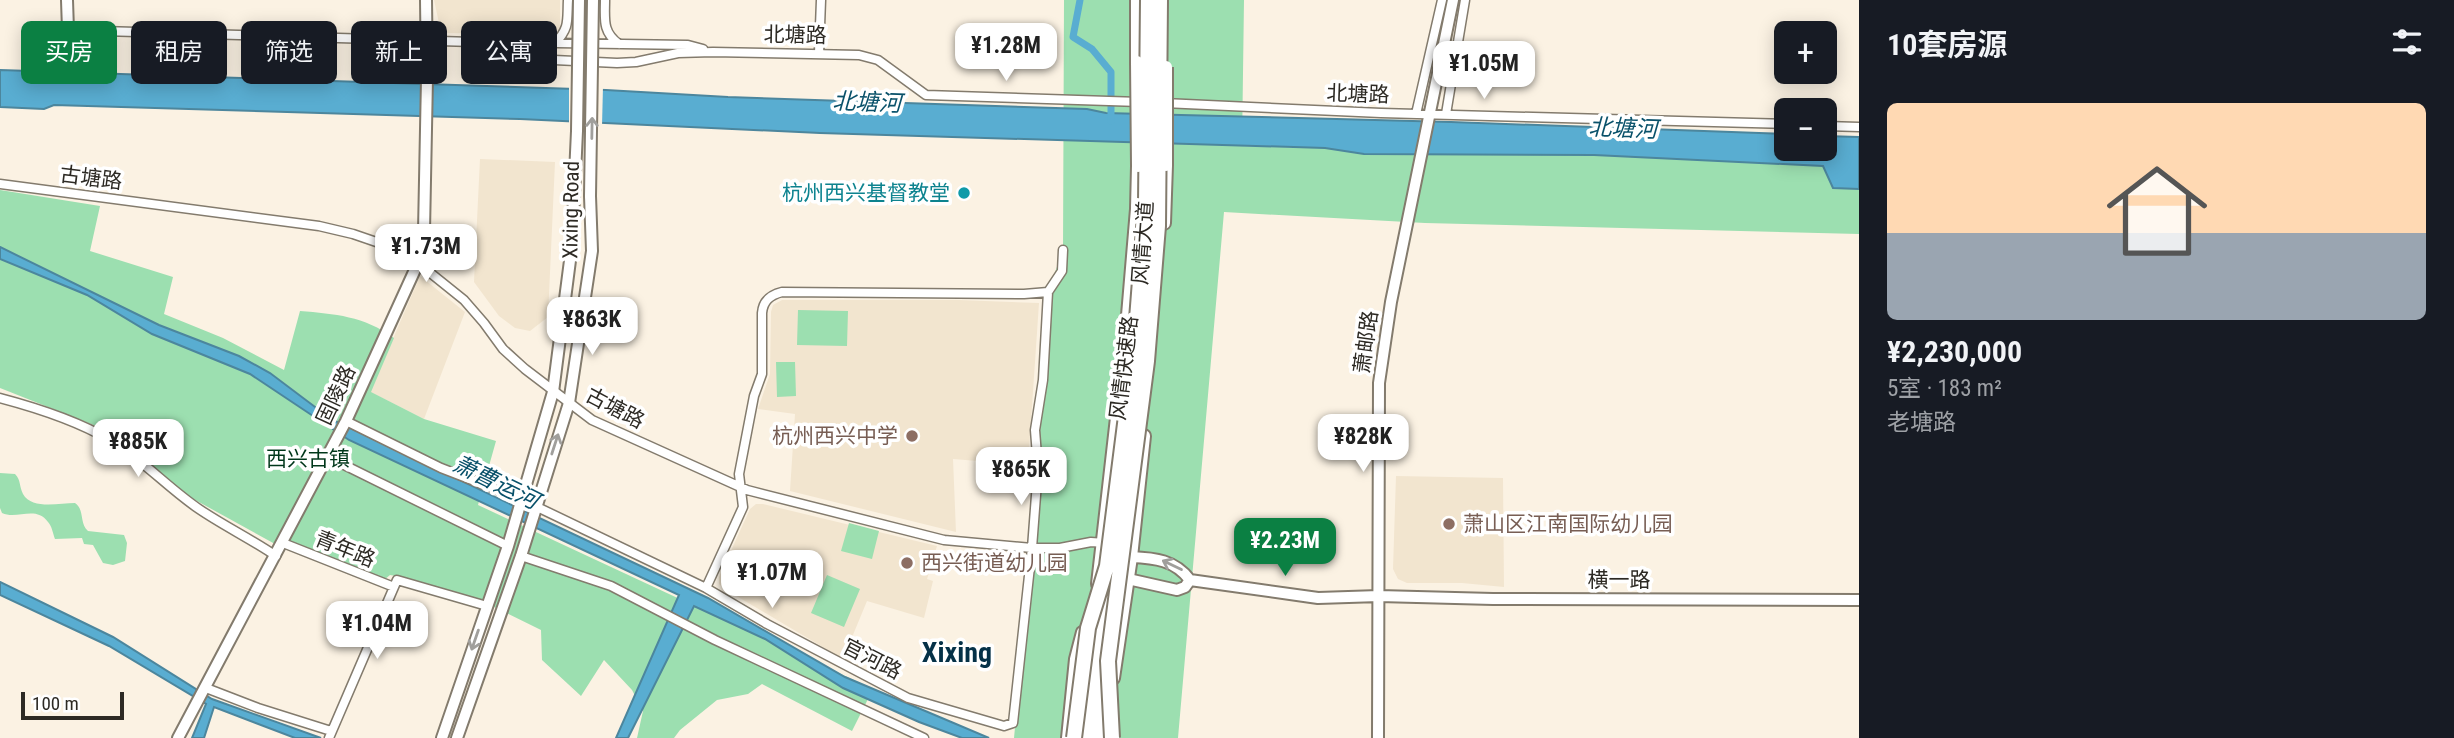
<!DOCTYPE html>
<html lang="zh">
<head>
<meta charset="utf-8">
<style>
  :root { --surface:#171b24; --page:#242831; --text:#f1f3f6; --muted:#9ea1a6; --accent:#0b8043 }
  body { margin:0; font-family:"Roboto Condensed","Noto Sans SC",sans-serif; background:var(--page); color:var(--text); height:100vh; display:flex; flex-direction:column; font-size:26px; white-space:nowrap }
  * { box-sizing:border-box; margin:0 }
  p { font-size:23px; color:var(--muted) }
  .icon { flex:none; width:38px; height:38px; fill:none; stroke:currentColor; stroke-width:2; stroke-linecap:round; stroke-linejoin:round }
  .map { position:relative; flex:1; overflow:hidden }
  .drawer { display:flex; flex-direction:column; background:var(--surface); width:595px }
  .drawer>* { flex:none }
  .banner { position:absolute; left:21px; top:21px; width:665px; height:63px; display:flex; gap:14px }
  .fabs { position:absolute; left:1774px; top:21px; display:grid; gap:14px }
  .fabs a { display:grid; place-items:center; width:63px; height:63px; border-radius:10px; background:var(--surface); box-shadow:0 4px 18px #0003; font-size:35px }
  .scale { position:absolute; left:21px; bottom:18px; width:103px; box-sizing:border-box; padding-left:7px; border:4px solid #2d2a24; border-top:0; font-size:19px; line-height:24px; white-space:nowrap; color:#2d2a24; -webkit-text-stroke:5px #fff; paint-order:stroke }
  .price { position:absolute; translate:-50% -60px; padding:0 16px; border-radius:14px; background:#fff; color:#222; font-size:23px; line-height:46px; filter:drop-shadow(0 2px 4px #0008) }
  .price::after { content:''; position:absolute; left:50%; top:42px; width:21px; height:16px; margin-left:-10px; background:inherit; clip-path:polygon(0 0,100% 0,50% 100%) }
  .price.selected { background:var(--accent); color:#fff }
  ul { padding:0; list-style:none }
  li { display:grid; align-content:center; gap:14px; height:371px; padding:0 28px }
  li span { display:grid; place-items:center; height:217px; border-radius:10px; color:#555 }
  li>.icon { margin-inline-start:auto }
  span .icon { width:126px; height:126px; fill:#fffc; stroke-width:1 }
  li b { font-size:30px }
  h2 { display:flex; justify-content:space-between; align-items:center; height:84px; padding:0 28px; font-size:30px }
  .chip { padding:0 24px; border-radius:10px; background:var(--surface); box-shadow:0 4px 18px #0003; font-size:24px; line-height:63px }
  .chip.selected { background:var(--accent); color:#fff }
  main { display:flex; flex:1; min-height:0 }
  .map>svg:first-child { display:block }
  .built { fill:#f2e5cf }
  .green { fill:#9cdfb0 }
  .water { fill:#59add1; stroke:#4c869d; stroke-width:2 }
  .pier { fill:#fbf2e3 }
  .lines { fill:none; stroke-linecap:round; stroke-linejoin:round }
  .canal { stroke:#59add1; stroke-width:7 }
  .street-casing { stroke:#837b6d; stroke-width:11 }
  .secondary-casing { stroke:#837b6d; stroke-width:14 }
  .primary-casing { stroke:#837b6d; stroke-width:16 }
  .highway-casing { stroke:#837b6d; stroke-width:18 }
  .street { stroke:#fff; stroke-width:8 }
  .secondary { stroke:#fff; stroke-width:10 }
  .primary { stroke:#fff; stroke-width:12 }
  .highway { stroke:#fff; stroke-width:14 }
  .secondary-bridge-casing { stroke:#837b6d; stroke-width:14; stroke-linecap:butt }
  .primary-bridge-casing { stroke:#837b6d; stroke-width:16; stroke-linecap:butt }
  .highway-bridge-casing { stroke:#837b6d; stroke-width:18; stroke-linecap:butt }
  .secondary-bridge { stroke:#fff; stroke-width:10 }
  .primary-bridge { stroke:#fff; stroke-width:12 }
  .highway-bridge { stroke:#fff; stroke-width:14 }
  .oneway { stroke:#a09f9c }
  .culture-dot { fill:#0f9aa8; stroke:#fff; stroke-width:2.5 }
  .education-dot { fill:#8d6e63; stroke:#fff; stroke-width:2.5 }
  .labels { text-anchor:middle; stroke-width:7; stroke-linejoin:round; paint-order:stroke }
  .street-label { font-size:21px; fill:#2d2a24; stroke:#fff }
  .culture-label { font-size:21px; fill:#0d838f; stroke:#fff; text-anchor:end }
  .education-label { font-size:21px; fill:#785e54; stroke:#fff; text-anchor:start }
  .park-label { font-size:21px; fill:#00371a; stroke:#fff }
  .water-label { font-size:23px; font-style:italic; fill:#09516a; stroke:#fff }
  .district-label { font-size:28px; font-weight:bold; fill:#053147; stroke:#fff }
</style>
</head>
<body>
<main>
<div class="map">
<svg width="1859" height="738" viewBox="0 0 1859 738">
  <rect width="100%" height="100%" fill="#fbf2e3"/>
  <path class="built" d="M434,0H560V28L552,35L448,33L442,30L439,23Z
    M480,159L555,162L548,317L530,331L515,328L499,316L474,282Z
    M420,276L465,312L424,419L370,392Z
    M782,300H959L1039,303L1028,465L953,459L956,532L790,491L795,414L758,409L770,374L771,312L773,305Z
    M1396,476L1503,478L1504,587L1462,583H1407L1398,579L1393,569Z
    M756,504H763L937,546L927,579L933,581L924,618L867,601L843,659L723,588L719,584V577L750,509Z"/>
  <path class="green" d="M1064,0H1244L1242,146L1325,148L1364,154L1594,155L1823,166L1833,188L1859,189V234L1425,223L1224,212L1178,738H1014L1032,548L1035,430L1048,292L1063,250Z
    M0,190L100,206L90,251L173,277L164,314L223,338L284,370L300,311C335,314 364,316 394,338L371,392L424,419L496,441L478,505L873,689L852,731L762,684L748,694L717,700L680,730L674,738H637L643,711L632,690L604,660L581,696L542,660L541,630L478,599L396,576L390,575L384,580L275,544L168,485L106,430L0,388Z
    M798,310L848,311L847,346L797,345Z
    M776,362H795L796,396L777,397Z
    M0,473L15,474C21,480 19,486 23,494C32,510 59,503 75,503C85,510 79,523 88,531L124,535L127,543L125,561L113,565L103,563L93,545L84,544L82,538L55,539C53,534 52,526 48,522C36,505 17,520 2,513L0,508Z
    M849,523L879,531L872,559L841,551Z
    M827,575L860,589L844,627L811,613Z"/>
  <path class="water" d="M0,70L606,90L728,97L1087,109L1106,113L1181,115L1451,122L1787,134V149H1825V136L1859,137V189L1833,188L1823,166L1594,155L1364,154L1325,148L820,133L520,119L54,105L44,109L0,107Z
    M0,247L159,325L239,356L270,373L331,419L708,598L845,677L989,738H962L919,722L843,688L765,639L694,606L628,738H616L679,595L349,440L250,374L152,334L87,295L0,259Z
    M0,582L113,637L212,699L321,738H295L214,707L204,738H192L206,704L109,646L0,595Z"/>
  <path class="pier" d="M569,85L603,86L602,126L569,124Z"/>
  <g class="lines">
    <path class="canal" d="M1080,0L1073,37L1092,49L1111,72V121"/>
    <defs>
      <path id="street" d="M605,0C605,19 602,32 619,44
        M68,30L473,42
        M470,42L533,59L617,63L636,62L678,53L713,52L859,55L878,60L926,95L1140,102
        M486,42L688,45L703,49
        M555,43C570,28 567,20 568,0
        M819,53L821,0
        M1164,103L1381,113L1787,124
        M1416,114L1442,0
        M1446,114L1465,0
        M1825,126L1859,127
        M0,184L319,226L353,234L388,246L418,263L464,300L484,323L503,349L525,369L592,420L747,490L944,540L1032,548H1060L1091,542L1105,543
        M0,398C38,408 76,420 110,440C142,459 168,488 199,509C224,526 251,539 276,556
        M346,421L441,468L521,499
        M328,457L508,546
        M535,506L706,588L767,624L908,698L1004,726L1013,723L1032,548L1038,469L1035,430L1043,380L1048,292
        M283,543L394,587
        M521,556L611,586L715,640L924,738
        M706,588L743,507L739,474L754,396L762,374V313C763,301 770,295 782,292L1024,294L1048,292L1062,271L1063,250
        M206,688L258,708L331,731
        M329,738L397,580L487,606"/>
      <path id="secondary" d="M67,0L68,30
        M1128,579L1177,590L1185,587L1190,580C1175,560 1155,558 1131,557
        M1190,580L1318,598L1379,596L1493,599L1859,600
        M178,738L346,421L418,263L424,231L427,78L426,0
        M442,738L508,546L553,392L572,245L574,196
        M457,738L521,556L569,403L592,251L590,196
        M1067,738L1075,659L1082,632
        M1378,738L1379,383L1391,302L1453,0"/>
      <path id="primary" d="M1137,0V62
        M1164,223L1166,165
        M1098,584L1126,339L1137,209L1138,166
        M1113,678L1131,557L1144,436"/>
      <path id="highway" d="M1088,738L1105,585
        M1100,738L1105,691"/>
    </defs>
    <use href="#street" class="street-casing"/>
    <use href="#secondary" class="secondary-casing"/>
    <use href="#primary" class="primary-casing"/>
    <use href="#highway" class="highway-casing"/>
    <use href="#street" class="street"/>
    <use href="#secondary" class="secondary"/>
    <use href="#primary" class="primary"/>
    <use href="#highway" class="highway"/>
    <defs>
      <path id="secondary-bridge" d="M574,196L577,131L579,0
        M590,196L593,0"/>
      <path id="primary-bridge" d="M1137,62L1138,166
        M1166,165V67"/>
      <path id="highway-bridge" d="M1074,738L1088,628L1107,566L1135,345L1146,203L1148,0
        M1112,738L1108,661L1147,361L1158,226L1160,0"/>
    </defs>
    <use href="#secondary-bridge" class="secondary-bridge-casing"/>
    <use href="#primary-bridge" class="primary-bridge-casing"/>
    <use href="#highway-bridge" class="highway-bridge-casing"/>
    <use href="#secondary-bridge" class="secondary-bridge"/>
    <use href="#primary-bridge" class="primary-bridge"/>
    <use href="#highway-bridge" class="highway-bridge"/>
  </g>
  <defs><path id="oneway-shaft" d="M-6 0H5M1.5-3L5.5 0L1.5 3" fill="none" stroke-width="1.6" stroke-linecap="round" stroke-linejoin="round" transform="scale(1.75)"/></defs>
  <g class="oneway">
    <use href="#oneway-shaft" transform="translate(592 128) rotate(-89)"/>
    <use href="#oneway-shaft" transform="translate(555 444) rotate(-72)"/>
    <use href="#oneway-shaft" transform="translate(1172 565) rotate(-154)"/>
    <use href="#oneway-shaft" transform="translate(475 640) rotate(109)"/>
  </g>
  <circle class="culture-dot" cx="964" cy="193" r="7"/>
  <g class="education-dot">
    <circle cx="912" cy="436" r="7"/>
    <circle cx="1449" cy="524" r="7"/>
    <circle cx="907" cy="563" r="7"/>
  </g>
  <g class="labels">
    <g class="street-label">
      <text transform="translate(795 35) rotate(1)" y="7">北塘路</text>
      <text transform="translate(1358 94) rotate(2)" y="7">北塘路</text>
      <text transform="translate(91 178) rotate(7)" y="7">古塘路</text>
      <text transform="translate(571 210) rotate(-89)" y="7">Xixing Road</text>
      <text transform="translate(1143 243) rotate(-86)" y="7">风情大道</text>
      <text transform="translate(1366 342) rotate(-82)" y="7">萧邮路</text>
      <text transform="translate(1124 368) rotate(-83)" y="7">风情快速路</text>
      <text transform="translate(336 395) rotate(-65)" y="7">固陵路</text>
      <text transform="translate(615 408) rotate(28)" y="7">古塘路</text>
      <text transform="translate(345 549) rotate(22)" y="7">青年路</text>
      <text x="1619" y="587">横一路</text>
      <text transform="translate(872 659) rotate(27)" y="7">官河路</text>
    </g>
    <g class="culture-label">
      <text x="950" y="200">杭州西兴基督教堂</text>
    </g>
    <g class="education-label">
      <text x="898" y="443" text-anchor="end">杭州西兴中学</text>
      <text x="1463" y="531">萧山区江南国际幼儿园</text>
      <text x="921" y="570">西兴街道幼儿园</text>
    </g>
    <g class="park-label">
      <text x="308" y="466">西兴古镇</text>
    </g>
    <g class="water-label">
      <text transform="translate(867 102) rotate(2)" y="8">北塘河</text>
      <text transform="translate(1623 128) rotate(2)" y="8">北塘河</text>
      <text transform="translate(496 482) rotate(26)" y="8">萧曹运河</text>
    </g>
    <g class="district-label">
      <text x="957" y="662">Xixing</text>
    </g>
  </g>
</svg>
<div class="fabs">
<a>+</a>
<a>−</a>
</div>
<div class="scale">100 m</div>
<b class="price" style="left:1006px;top:83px">¥1.28M</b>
<b class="price" style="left:1484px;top:101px">¥1.05M</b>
<b class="price" style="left:426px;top:284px">¥1.73M</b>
<b class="price" style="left:592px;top:357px">¥863K</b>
<b class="price" style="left:1363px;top:474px">¥828K</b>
<b class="price" style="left:138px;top:479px">¥885K</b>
<b class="price" style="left:1021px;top:507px">¥865K</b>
<b class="price selected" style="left:1285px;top:578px">¥2.23M</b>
<b class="price" style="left:772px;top:610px">¥1.07M</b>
<b class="price" style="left:377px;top:661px">¥1.04M</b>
<div class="banner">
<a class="chip selected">买房</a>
<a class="chip">租房</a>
<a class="chip">筛选</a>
<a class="chip">新上</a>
<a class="chip">公寓</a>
</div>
</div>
<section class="drawer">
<h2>10套房源<svg class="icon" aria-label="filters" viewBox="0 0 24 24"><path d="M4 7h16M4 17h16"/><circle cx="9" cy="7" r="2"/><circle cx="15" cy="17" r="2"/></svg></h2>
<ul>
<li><span style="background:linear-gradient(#ffd9b3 60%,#9aa5b1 0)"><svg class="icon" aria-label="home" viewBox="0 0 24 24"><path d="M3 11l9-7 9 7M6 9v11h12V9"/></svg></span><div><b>¥2,230,000</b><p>5室 · 183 m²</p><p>老塘路</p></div></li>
</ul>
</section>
</main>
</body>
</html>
